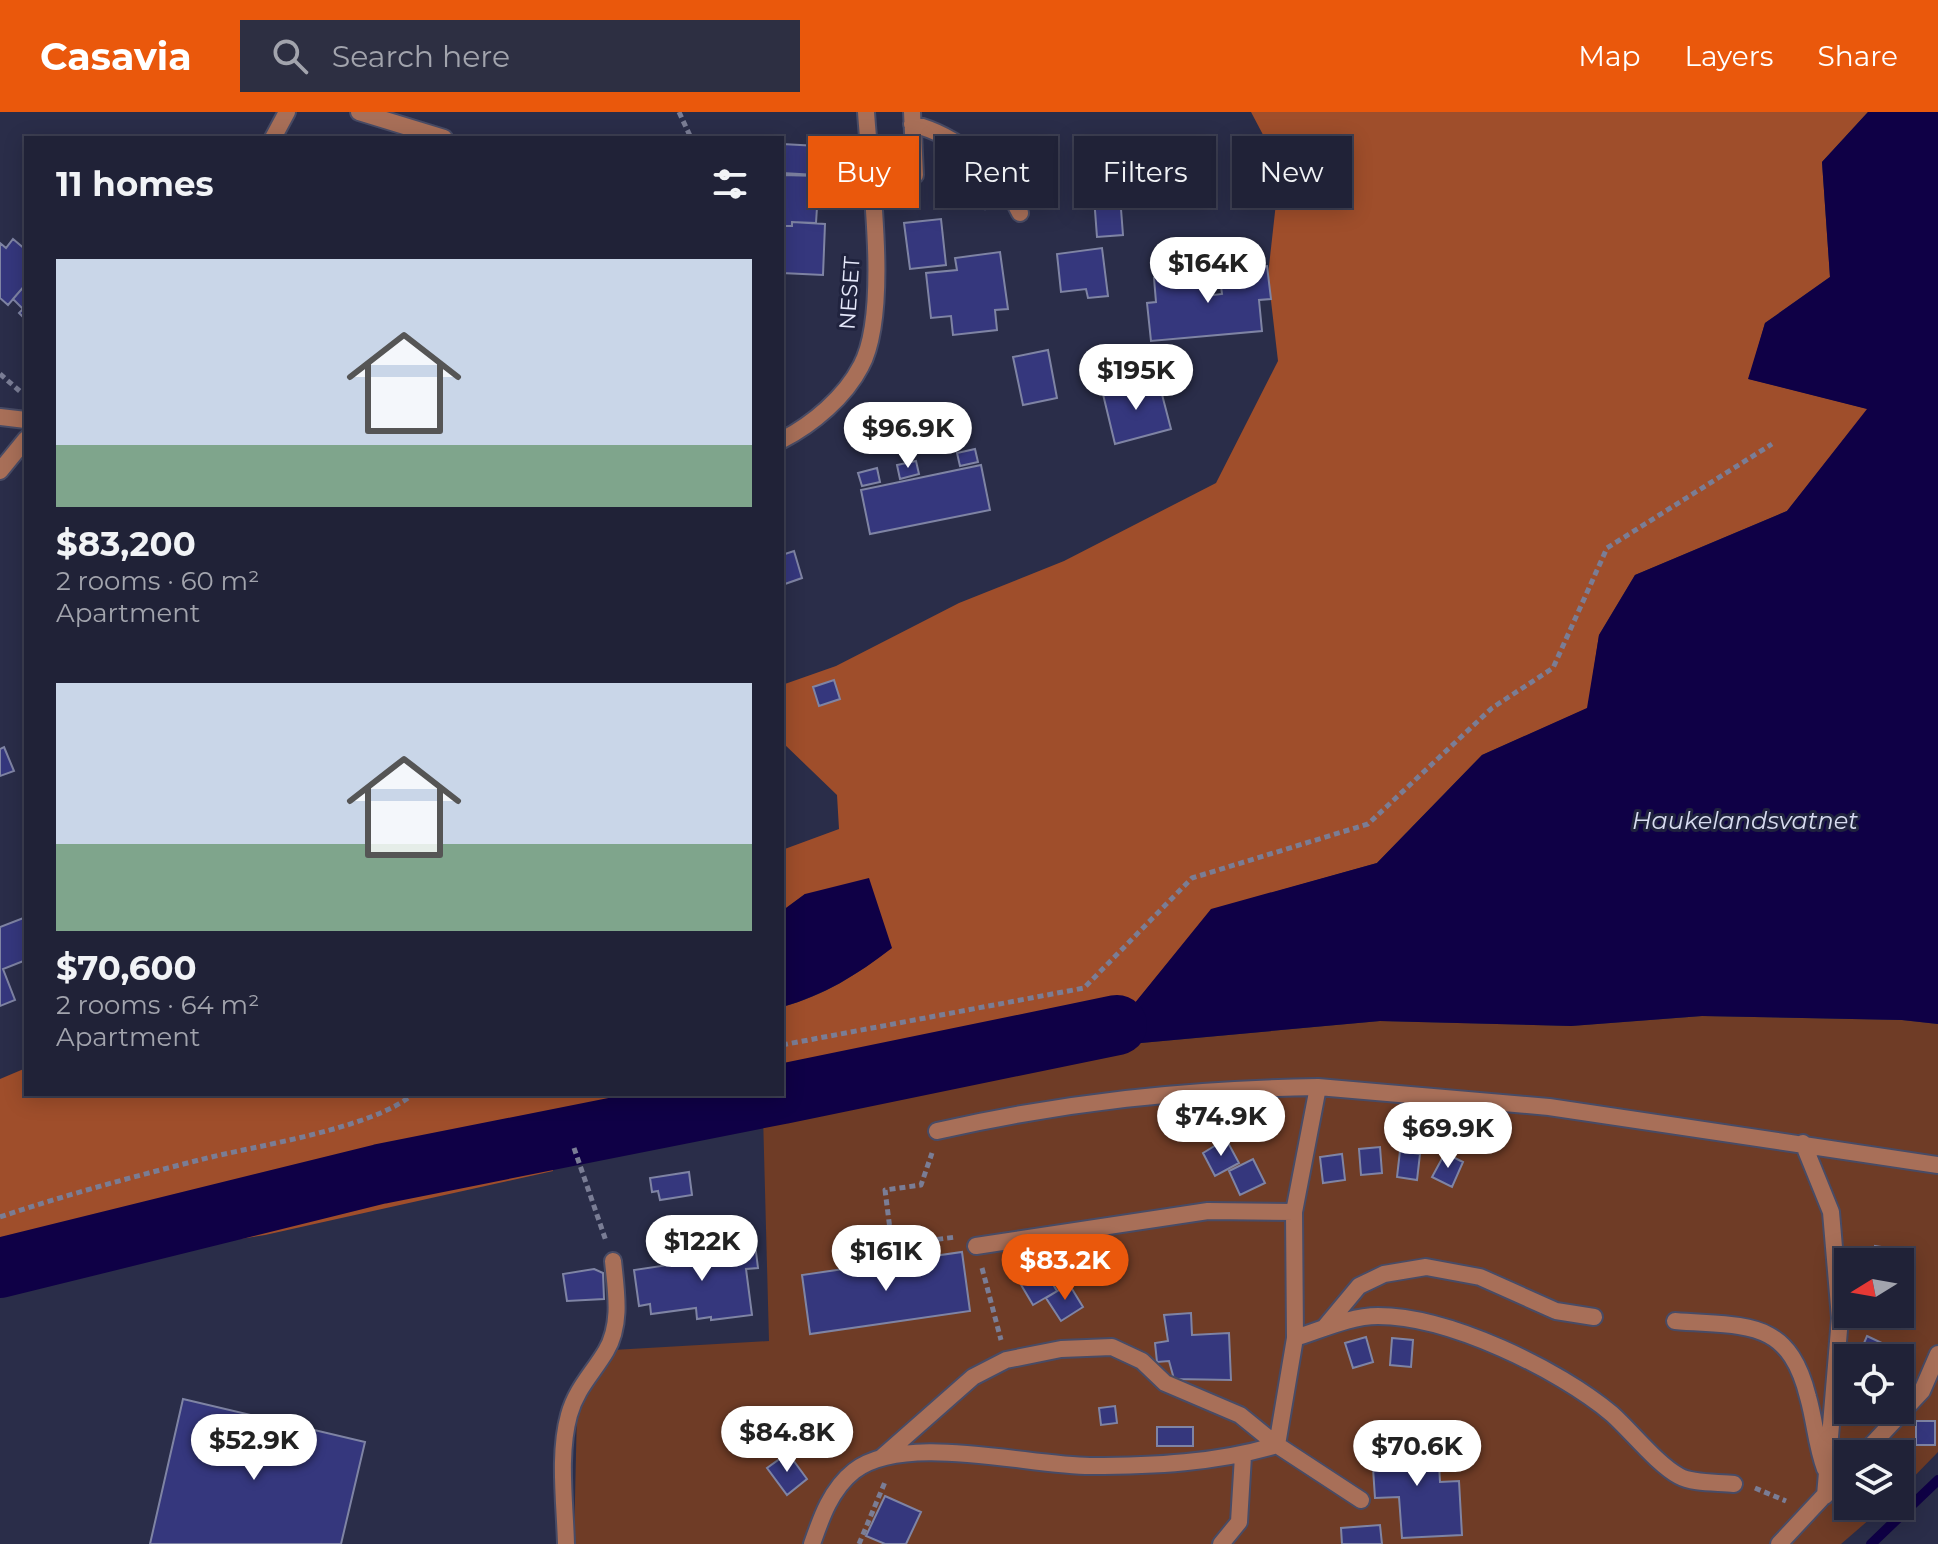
<!DOCTYPE html>
<html lang="en">
<head>
<meta charset="utf-8">
<style>
  :root { --surface:#202237; --page:#2d2f42; --text:#f1f3f6; --muted:#a2a4ad; --line:#3d3f52; --accent:#ea580c }
  body { margin:0; font-family:Montserrat,sans-serif; background:var(--page); color:var(--text); height:100vh; display:flex; flex-direction:column; font-size:30px; white-space:nowrap }
  * { box-sizing:border-box; margin:0 }
  p { font-size:26px; color:var(--muted) }
  .icon { flex:none; width:44px; height:44px; fill:none; stroke:currentColor; stroke-width:2; stroke-linecap:round; stroke-linejoin:round }
  .map { position:relative; flex:1; overflow:hidden }
  .drawer { position:absolute; left:24px; top:24px; width:760px; height:960px; display:flex; flex-direction:column; background:var(--surface); border-radius:0px; box-shadow:0 4px 20px #0003,0 0 0 2px var(--line) }
  .drawer>* { flex:none }
  .guide { position:absolute; left:808px; top:24px; width:760px; height:72px; display:flex; gap:16px }
  .needle { width:52px; rotate:259deg }
  .controls { position:absolute; left:1834px; top:1136px; display:grid; gap:16px }
  .controls a { display:grid; place-items:center; width:80px; height:80px; border-radius:0px; background:var(--surface); box-shadow:0 4px 20px #0003,0 0 0 2px var(--line); font-size:40px }
  .price { position:absolute; translate:-50% -68px; padding:0 18px; border-radius:28px; background:#fff; color:#222; font-size:26px; line-height:52px; filter:drop-shadow(0 2px 4px #0008) }
  .price::after { content:''; position:absolute; left:50%; top:48px; width:24px; height:18px; margin-left:-12px; background:inherit; clip-path:polygon(0 0,100% 0,50% 100%) }
  .price.current { background:var(--accent); color:#fff }
  ul { padding:0; list-style:none }
  li { display:grid; align-content:center; gap:16px; height:424px; padding:0 32px }
  li span { display:grid; place-items:center; height:248px; border-radius:0px; color:#555 }
  li>.icon { margin-inline-start:auto }
  span .icon { width:144px; height:144px; fill:#fffc; stroke-width:1 }
  li b { font-size:34px }
  h2 { display:flex; justify-content:space-between; align-items:center; height:96px; padding:0 32px; font-size:34px }
  .chip { padding:0 28px; border-radius:0px; background:var(--surface); box-shadow:0 4px 20px #0003,0 0 0 2px var(--line); font-size:28px; line-height:72px }
  .chip.current { background:var(--accent); color:#fff }
  header { display:flex; align-items:center; gap:48px; box-sizing:border-box; height:112px; padding:0 40px; background:var(--accent); color:#fff }
  header strong { font-size:38px }
  nav { display:flex; gap:44px; margin-inline-start:auto; font-size:28px }
  .search { width:560px; height:72px; background:var(--page); display:flex; align-items:center; gap:20px; box-sizing:border-box; padding:0 28px; border-radius:0px; color:var(--muted); font-size:30px }
  .map>svg:first-child { display:block }
  .green { fill:#6f3c26; fill-rule:evenodd }
  .forest { fill:#9f4e2b }
  .water { fill:#0f0046 }
  .lines { fill:none; stroke-linecap:round; stroke-linejoin:round }
  .stream { stroke:#0f0046; stroke-width:10 }
  .river { stroke:#0f0046; stroke-width:60 }
  .building { fill:#35377d; stroke:#7f84a4; stroke-width:2 }
  .service-casing { stroke:#484b65; stroke-width:20 }
  .minor-casing { stroke:#484b65; stroke-width:20 }
  .path { stroke:#7a7d95; stroke-width:5; stroke-dasharray:6 4; stroke-linecap:butt }
  .service { stroke:#a86f58; stroke-width:16 }
  .minor { stroke:#a86f58; stroke-width:16 }
  .labels { text-anchor:middle; stroke-width:6; stroke-linejoin:round; paint-order:stroke }
  .street-label { font-size:22px; fill:#e5e8fa; stroke:#20233e }
  .water-label { font-size:24px; font-style:italic; fill:#d8dcf1; stroke:#20233e }
</style>
</head>
<body>
<header>
<strong>Casavia</strong>
<div class="search"><svg class="icon" aria-label="search" viewBox="0 0 24 24"><circle cx="10" cy="10" r="6"/><path d="M15 15l6 6"/></svg>Search here</div>
<nav><a>Map</a><a>Layers</a><a>Share</a></nav>
</header>
<div class="map">
<svg width="1938" height="1432" viewBox="0 0 1938 1432">
  <rect width="100%" height="100%" fill="#2a2d49"/>
  <path class="green" d="M1702,904L1902,908L1938,912V1340L1900,1379V1342H1848V1394H1885L1841,1432H574L577,1297L613,1238L769,1229L763,1003L1119,933L1380,909L1571,914ZM1848,1150H1900V1202H1848ZM1848,1246H1900V1298H1848Z"/>
  <path class="forest" d="M1251,0H1868L1822,50L1830,165L1765,211L1749,267L1868,297L1787,399L1635,463L1599,523L1588,596L1482,643L1377,751L1211,798L1118,912L1119,933L1076,928L782,963V895C825,883 857,863 891,836L805,782L782,799V738L839,717L837,683L782,630V573L836,554L959,491L1064,449L1216,371L1278,249L1268,163L1280,55Z
    M26,956V982H679L549,1015L553,1059L265,1123L128,1144L0,1181V967Z"/>
  <path class="water" d="M1868,0H1938V912L1902,908L1702,904L1571,914L1380,909L1119,933L1117,913L1211,797L1377,751L1482,643L1587,596L1599,523L1635,463L1787,399L1867,297L1748,267L1765,211L1830,165L1822,50Z
    M869,766L892,836C857,863 824,883 782,895V799L805,782Z"/>
  <g class="lines">
    <path class="stream" d="M1871,1432L1938,1368"/>
    <path class="river" d="M782,982L1117,913
      M0,1156L380,1062L782,982"/>
  </g>
  <path class="building" d="M782,32L818,34L817,63L782,61Z
    M782,63L819,64L816,111L792,110V114H782Z
    M978,63L999,83L985,97L964,77Z
    M1120,84L1123,123L1097,125L1094,85Z
    M941,107L946,153L910,157L904,111Z
    M792,110L825,112L823,163L782,161V114H792Z
    M13,127L26,138V172L8,193L0,186V131L6,136Z
    M1102,136L1108,184L1088,186L1086,177L1061,180L1057,142Z
    M1000,140L1008,197L995,198L997,218L953,223L951,204L931,206L926,161L957,158L955,146Z
    M1267,154L1271,187L1259,188L1262,219L1151,229L1147,191L1156,190L1154,166L1204,161L1206,184L1222,182L1219,159Z
    M26,172V208L19,201L23,197L13,187Z
    M1048,238L1057,286L1023,293L1013,245Z
    M1159,271L1171,317L1115,332L1102,278L1123,273L1125,280Z
    M975,337L978,350L960,354L957,341Z
    M916,349L919,362L900,367L897,353Z
    M981,353L990,398L870,422L861,378Z
    M877,356L880,370L862,374L858,361Z
    M782,434L785,442L794,439L802,466L782,473Z
    M834,568L840,587L819,594L813,575Z
    M4,635L14,659L0,664V637Z
    M26,805V848L3,857L15,888L0,894V815Z
    M1226,1027L1239,1051L1215,1064L1203,1041Z
    M1380,1035L1382,1061L1361,1063L1359,1037Z
    M1400,1039L1420,1042L1417,1068L1397,1065Z
    M1445,1041L1463,1050L1452,1075L1432,1065Z
    M1342,1042L1345,1068L1323,1071L1320,1045Z
    M1253,1047L1265,1071L1240,1083L1229,1059Z
    M689,1060L692,1083L660,1088L658,1079L652,1080L650,1066Z
    M754,1124L758,1156L746,1157L752,1203L711,1208V1205L697,1207L696,1196L651,1202L650,1192L639,1194L634,1158L722,1145L719,1129Z
    M1875,1134L1902,1138L1900,1150H1872Z
    M962,1140L970,1199L810,1222L802,1163Z
    M594,1157L603,1161L604,1187L567,1189L563,1162Z
    M1044,1157L1057,1179L1033,1193L1020,1171Z
    M1069,1172L1083,1195L1061,1209L1046,1186Z
    M1191,1201L1192,1223L1229,1221L1231,1268L1174,1267L1169,1249L1157,1250L1155,1231L1168,1229L1164,1203Z
    M1867,1224L1884,1232L1878,1246L1858,1245Z
    M1366,1225L1373,1250L1353,1256L1345,1231Z
    M1392,1226L1413,1228L1411,1255L1390,1253Z
    M183,1287L365,1330L341,1432H150Z
    M1115,1294L1117,1311L1101,1313L1099,1296Z
    M1916,1309H1935V1333H1916Z
    M1157,1315H1193V1334H1157Z
    M1400,1324L1402,1335L1438,1333L1440,1370L1459,1369L1462,1423L1402,1426L1399,1385L1375,1386L1371,1326Z
    M788,1341L807,1367L787,1383L767,1356Z
    M885,1384L921,1400L906,1432H885L866,1424Z
    M1380,1413L1382,1432H1342L1341,1416Z"/>
  <g class="lines">
    <defs>
      <path id="service" d="M359,0L444,26
        M912,0L915,63
        M912,12C957,23 1000,59 1020,101
        M0,305L26,308
        M1318,975L1549,995L1938,1053
        M1803,1031L1831,1100L1840,1206L1825,1384
        M976,1134L1208,1099L1294,1100
        M1675,1209C1745,1215 1788,1205 1808,1285C1815,1309 1816,1333 1825,1357
        M1324,1216L1359,1174L1384,1162L1426,1155L1480,1165L1556,1199L1594,1205
        M1295,1226C1321,1218 1350,1204 1378,1204C1449,1204 1558,1257 1612,1302C1632,1320 1657,1352 1679,1364C1693,1372 1719,1370 1734,1372
        M1863,1342L1922,1279L1938,1242
        M881,1346L973,1265L1006,1248L1061,1237L1112,1235L1142,1249L1165,1271L1240,1303L1277,1333L1361,1388
        M566,1432C565,1392 558,1342 569,1303C576,1277 593,1261 606,1239C622,1212 616,1179 613,1149
        M812,1432C821,1406 831,1377 854,1359C904,1320 1029,1354 1090,1354C1153,1354 1217,1351 1277,1333L1295,1226L1294,1100L1318,975C1186,977 1065,990 937,1019
        M1221,1432L1239,1410L1243,1344
        M1779,1432L1848,1358"/>
      <path id="minor" d="M273,26L287,0
        M782,328C813,312 845,285 861,254C890,201 870,62 866,0
        M0,359L26,327"/>
    </defs>
    <use href="#service" class="service-casing"/>
    <use href="#minor" class="minor-casing"/>
    <path class="path" d="M679,0L691,26
      M0,262L22,281
      M782,933L1084,876L1192,766L1368,712L1492,596L1553,556L1607,436L1772,332
      M574,1036L606,1129
      M0,1105C65,1083 132,1065 199,1048C253,1034 373,1017 413,982
      M892,1133L885,1078L921,1073L932,1041
      M838,1140L956,1125
      M982,1156L1001,1228
      M1755,1376L1786,1389
      M859,1432L885,1370"/>
    <use href="#service" class="service"/>
    <use href="#minor" class="minor"/>
  </g>
  <g class="labels">
    <g class="street-label">
      <text transform="translate(849 181) rotate(-86)" y="8">NESET</text>
    </g>
    <g class="water-label">
      <text x="1745" y="717">Haukelandsvatnet</text>
    </g>
  </g>
</svg>
<div class="controls">
<a><svg class="needle" viewBox="-14 -14 28 28"><path d="M0-13l5 13h-10z" fill="#e53935"/><path d="M0 13l5-13h-10z" fill="#a2a4ad"/></svg></a>
<a><svg class="icon" aria-label="locate" viewBox="0 0 24 24"><circle cx="12" cy="12" r="6"/><path d="M12 2v4M12 18v4M2 12h4M18 12h4"/></svg></a>
<a><svg class="icon" aria-label="layers" viewBox="0 0 24 24"><path d="M12 4l9 5-9 5-9-5zM3 14l9 5 9-5"/></svg></a>
</div>
<b class="price" style="left:1208px;top:193px">$164K</b>
<b class="price" style="left:1136px;top:300px">$195K</b>
<b class="price" style="left:908px;top:358px">$96.9K</b>
<b class="price" style="left:1221px;top:1046px">$74.9K</b>
<b class="price" style="left:1448px;top:1058px">$69.9K</b>
<b class="price" style="left:702px;top:1171px">$122K</b>
<b class="price" style="left:886px;top:1181px">$161K</b>
<b class="price current" style="left:1065px;top:1190px">$83.2K</b>
<b class="price" style="left:787px;top:1362px">$84.8K</b>
<b class="price" style="left:254px;top:1370px">$52.9K</b>
<b class="price" style="left:1417px;top:1376px">$70.6K</b>
<div class="guide">
<a class="chip current">Buy</a>
<a class="chip">Rent</a>
<a class="chip">Filters</a>
<a class="chip">New</a>
</div>
<section class="drawer">
<h2>11 homes<svg class="icon" aria-label="filters" viewBox="0 0 24 24"><path d="M4 7h16M4 17h16"/><circle cx="9" cy="7" r="2"/><circle cx="15" cy="17" r="2"/></svg></h2>
<ul>
<li><span style="background:linear-gradient(#c9d6e8 75%,#7fa58c 0)"><svg class="icon" aria-label="home" viewBox="0 0 24 24"><path d="M3 11l9-7 9 7M6 9v11h12V9"/></svg></span><div><b>$83,200</b><p>2 rooms · 60 m²</p><p>Apartment</p></div></li>
<li><span style="background:linear-gradient(#c9d6e8 65%,#7fa58c 0)"><svg class="icon" aria-label="home" viewBox="0 0 24 24"><path d="M3 11l9-7 9 7M6 9v11h12V9"/></svg></span><div><b>$70,600</b><p>2 rooms · 64 m²</p><p>Apartment</p></div></li>
</ul>
</section>
</div>
</body>
</html>
